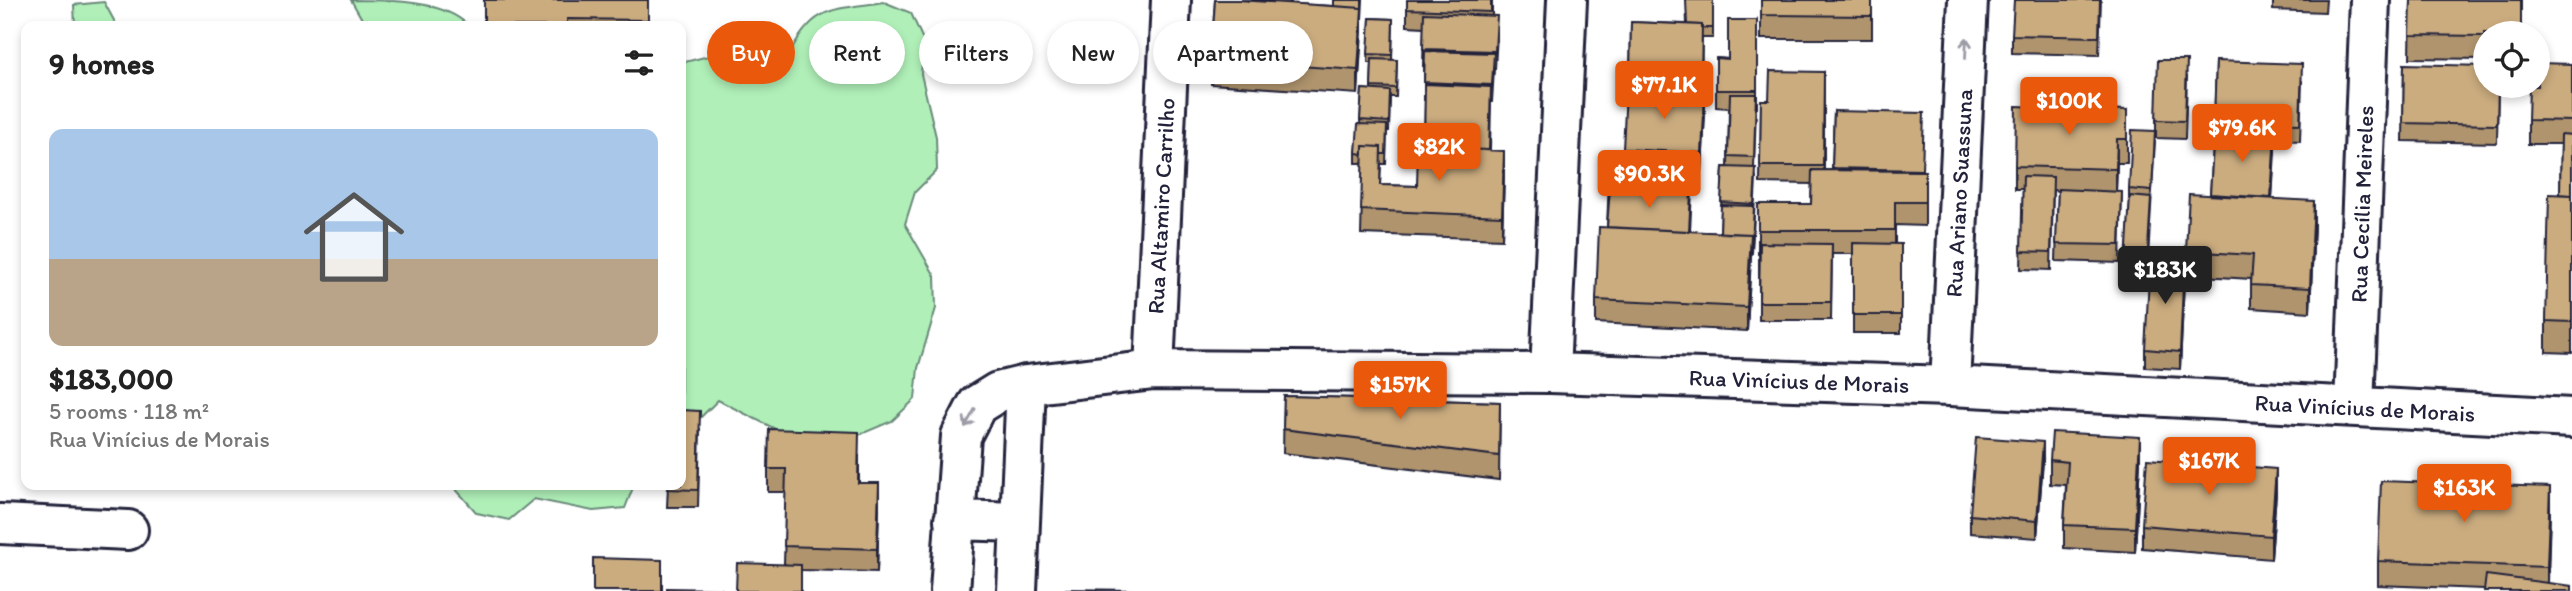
<!DOCTYPE html>
<html lang="en">
<head>
<meta charset="utf-8">
<style>
  :root { --surface:#fff; --page:#f2f2f2; --text:#222; --muted:#767676; --accent:#ea580c }
  body { margin:0; font-family:Itim,sans-serif; background:var(--page); color:var(--text); height:100vh; display:flex; flex-direction:column; font-size:26px; white-space:nowrap }
  * { box-sizing:border-box; margin:0 }
  p { font-size:23px; color:var(--muted) }
  .icon { flex:none; width:38px; height:38px; fill:none; stroke:currentColor; stroke-width:2; stroke-linecap:round; stroke-linejoin:round }
  .map { position:relative; flex:1; overflow:hidden }
  .sheet { position:absolute; left:21px; top:21px; width:665px; height:469px; display:flex; flex-direction:column; background:var(--surface); border-radius:14px; box-shadow:0 4px 10px #0003 }
  .sheet>* { flex:none }
  .banner { position:absolute; left:707px; top:21px; width:665px; height:63px; display:flex; gap:14px }
  .controls { position:absolute; left:2473px; top:21px; display:grid; gap:14px }
  .controls a { display:grid; place-items:center; width:77px; height:77px; border-radius:50%; background:var(--surface); box-shadow:0 4px 10px #0003; font-size:35px }
  .price { position:absolute; translate:-50% -60px; padding:0 16px; border-radius:7px; background:var(--accent); color:#fff; font-size:23px; line-height:46px; filter:drop-shadow(0 2px 4px #0008) }
  .price::after { content:''; position:absolute; left:50%; top:42px; width:21px; height:16px; margin-left:-10px; background:inherit; clip-path:polygon(0 0,100% 0,50% 100%) }
  .price.active { background:#222; color:#fff }
  ul { padding:0; list-style:none }
  li { display:grid; align-content:center; gap:14px; height:371px; padding:0 28px }
  li span { display:grid; place-items:center; height:217px; border-radius:14px; color:#555 }
  li>.icon { margin-inline-start:auto }
  span .icon { width:126px; height:126px; fill:#fffc; stroke-width:1 }
  li b { font-size:30px }
  h2 { display:flex; justify-content:space-between; align-items:center; height:84px; padding:0 28px; font-size:30px }
  .tag { padding:0 24px; border-radius:32px; background:var(--surface); box-shadow:0 4px 10px #0003; font-size:24px; line-height:63px }
  .tag.active { background:var(--accent); color:#fff }
  .map>svg:first-child { display:block }
  .green { fill:#b0f0b8; stroke:#69897a; stroke-width:2 }
  .lines { fill:none; stroke-linecap:round; stroke-linejoin:round }
  .minor-casing { stroke:#22223b; stroke-width:44 }
  .minor { stroke:#fff; stroke-width:38 }
  .wall { fill:#af946d; stroke:#22223b; stroke-width:2 }
  .shaded-wall { fill:#8e7859; stroke:#22223b; stroke-width:2 }
  .building { fill:#cbac7f; stroke:#22223b; stroke-width:2 }
  .oneway { stroke:#9c9ca7 }
  .labels { text-anchor:middle; stroke-width:6; stroke-linejoin:round; paint-order:stroke }
  .street-label { font-size:23px; fill:#22223b; stroke:#fff }
</style>
</head>
<body>
<div class="map">
<svg width="2572" height="591" viewBox="0 0 2572 591">
  <rect width="100%" height="100%" fill="#fff"/>
  <filter id="ink" filterUnits="userSpaceOnUse"><feTurbulence type="fractalNoise" baseFrequency=".0143" numOctaves="2"/><feDisplacementMap in="SourceGraphic" scale="14" xChannelSelector="R" yChannelSelector="G"/><feConvolveMatrix kernelMatrix="1 2 1 2 8 2 1 2 1" color-interpolation-filters="sRGB"/></filter>
  <g filter="url(#ink)">
    <path class="green" d="M351,0C391,0 443,0 469,26H366Z
      M104,2L117,26H75L74,5Z
      M884,2L911,13L924,42L921,74L936,137L937,170L915,192L905,224L935,276L936,308L918,368L915,399L892,421L833,446L801,442L718,400L695,423L681,424V63L728,51L788,56C814,5 832,10 884,2Z
      M452,485H634L625,508L593,511L534,499L509,520L477,513Z"/>
    <g class="lines">
      <defs>
        <path id="minor" d="M1154,370L1171,0
          M1550,373L1567,0
          M1950,386L1968,0
          M2354,407L2370,0
          M954,520L1019,522
          M0,524L128,530
          M950,591L961,436L977,405L998,392L1026,385L1154,370L1550,373L1950,386L2572,418
          M1017,591L1026,385"/>
      </defs>
      <use href="#minor" class="minor-casing"/>
      <use href="#minor" class="minor"/>
    </g>
    <path class="wall" d="M648,0V26H484Z
      M1215,0H1291V4L1334,6L1363,0L1358,94L1211,84V60Z
      M1407,0H1492V16L1497,33L1495,69H1494L1492,102H1491L1490,150L1504,174L1502,239L1361,234L1363,163H1356V153L1360,124L1362,89L1371,90L1372,63H1368L1370,18L1393,19L1392,60H1397L1396,97H1390L1389,131H1387L1386,164H1381L1380,185L1417,186L1424,148L1425,100H1424V66H1423L1424,27L1407,26Z
      M1713,0V38H1702L1701,94L1705,112L1702,171L1693,170L1690,231L1720,233L1723,167H1728L1729,108L1716,107V58L1728,59L1757,20V108H1756L1754,168L1756,178L1752,253L1751,252L1747,331L1596,323V300L1607,227L1610,154H1623L1630,90L1631,22L1686,24Z
      M1761,0H1872V39H1761Z
      M2101,0L2099,55L2012,53V35Z
      M2273,0H2326L2325,12L2273,10Z
      M2411,0L2485,33V59L2410,58Z
      M2216,61L2302,81L2300,141L2275,140L2272,198L2314,224L2310,312L2251,308V279L2186,275V251L2210,195L2214,130Z
      M2404,64L2498,86L2497,143L2403,141Z
      M2572,64V353L2546,352V321L2560,194L2561,144H2528V120Z
      M1824,72V170H1832L1834,111L1923,171H1925V226L1895,225V244H1901V333H1853V254H1832L1831,320H1759V254H1758V204H1811L1812,184L1760,183L1761,100H1769Z
      M2187,78L2185,139L2156,138V120Z
      M2127,110V163H2117L2116,192H2122L2120,263L2056,261L2058,191L2053,190L2051,270L2021,269L2023,189H2015V166Z
      M2155,141L2147,274L2126,273L2130,199H2129V189Z
      M2184,280L2180,369L2145,367V349Z
      M1284,396L1500,402L1499,480L1283,453Z
      M700,428L698,507H667L668,485Z
      M859,456V483L879,507L877,572L801,570L784,564L786,492H768V469Z
      M2043,460L2037,538L1970,533V515Z
      M2050,460L2140,461L2135,552L2064,548V525L2066,485L2050,484Z
      M2276,493L2271,559L2142,548V525Z
      M2550,510L2548,583L2484,589L2378,585V561Z"/>
    <path class="shaded-wall" d="M1362,8V32L1358,94V70Z
      M1705,94V112L1702,171V153Z
      M2275,134V152L2271,215V198Z
      M2117,139V163L2116,193V169Z
      M1504,151V174L1502,239V216Z
      M2314,201V224L2310,312V288Z
      M1751,234V258L1747,331V307Z
      M2184,262V280L2180,369V352Z
      M2140,437V461L2135,552V528Z
      M2043,442V460L2037,538V521Z
      M2276,469V493L2271,559V536Z
      M879,483V507L877,572V549Z
      M2550,487V510L2547,591V567Z"/>
    <path class="building" d="M484,0H648V20L567,19V26H484Z
      M1215,0H1238L1362,8L1358,70L1211,60Z
      M1238,0H1290V3Z
      M1334,0H1362V8L1334,6Z
      M1407,0H1491V12L1407,9Z
      M1686,0H1713V28H1702V25L1687,24Z
      M1761,0H1872V16L1761,15Z
      M2014,0H2100L2099,37L2012,35Z
      M2411,0H2521V33H2485V36L2410,35Z
      M1424,13L1497,16L1495,51L1423,49Z
      M1370,18L1393,19L1392,55L1368,54Z
      M1728,20H1757V90H1716V58L1728,59Z
      M1631,22L1702,25L1701,79L1630,77Z
      M1425,51L1494,53L1492,85L1424,82Z
      M1372,59L1397,60L1396,88L1371,87Z
      M2158,60H2187L2185,121L2156,120Z
      M2216,61L2302,64L2300,124L2214,121Z
      M2538,63L2572,64V121L2528,120L2529,86H2538Z
      M2404,64L2485,66V86H2498L2497,125L2403,123Z
      M1770,71L1824,72L1823,166H1760L1761,100H1769Z
      M1425,84L1491,87L1489,150L1424,148Z
      M1362,89L1390,91L1389,122L1360,120Z
      M1626,90L1705,94L1702,153L1623,149Z
      M1730,94H1756L1754,157L1728,156Z
      M2016,106L2127,110V139H2117L2116,169L2015,166Z
      M1834,111L1924,113L1922,170L1832,168Z
      M1358,124L1387,125L1386,154H1381V147L1363,146V154L1356,153Z
      M2132,130L2155,131L2152,191L2129,189Z
      M2214,130L2275,134L2271,198L2210,194Z
      M2561,134L2572,135V195L2560,194Z
      M1363,146L1381,147L1380,185L1417,186L1418,147L1504,151L1502,216L1361,210Z
      M1610,154L1693,157L1691,191L1609,187Z
      M1723,167L1756,168L1754,204L1721,202Z
      M1812,170L1925,171V202H1895V230H1758V204H1811Z
      M2023,176L2053,177L2051,252L2021,251Z
      M1610,188L1691,192L1689,231L1607,227Z
      M2058,189L2122,192L2120,245L2056,244Z
      M2189,194L2314,201L2310,288L2251,285L2253,255L2186,251Z
      M2549,194L2572,195V322L2546,321Z
      M2130,196L2151,198L2147,265L2126,264Z
      M1721,205L1754,206L1752,243H1751V234L1720,233Z
      M1599,227L1751,234L1747,307L1596,300Z
      M1760,243L1832,244L1831,302H1759Z
      M1853,243L1901,244V315H1853Z
      M2150,260L2184,262L2180,352L2145,349Z
      M1284,396L1500,402L1499,456L1283,429Z
      M681,410L700,411L698,490L667,489L668,485H681Z
      M769,429L859,432L858,483H879L877,549L784,546L786,469H768Z
      M2052,432L2140,437L2135,528L2064,525L2068,462L2050,460Z
      M1976,437L2043,442L2037,521L1970,515Z
      M2147,459L2276,469L2271,536L2142,525Z
      M2381,481L2550,487L2547,567L2378,561Z
      M593,558L662,560V591H593Z
      M737,563L801,565V591H736Z
      M2486,575L2572,586V591H2484Z
      M667,588L721,589V591H667Z
      M1066,589L1135,590L1066,591Z"/>
    <defs><path id="oneway-shaft" d="M-6 0H5M1.5-3L5.5 0L1.5 3" fill="none" stroke-width="1.6" stroke-linecap="round" stroke-linejoin="round" transform="scale(1.75)"/></defs>
    <g class="oneway">
      <use href="#oneway-shaft" transform="translate(1966 48) rotate(-87)"/>
      <use href="#oneway-shaft" transform="translate(970 418) rotate(119)"/>
    </g>
  </g>
  <g class="labels">
    <g class="street-label">
      <text transform="translate(1959 193) rotate(-87)" y="8">Rua Ariano Suassuna</text>
      <text transform="translate(2362 204) rotate(-88)" y="8">Rua Cecília Meireles</text>
      <text transform="translate(1161 206) rotate(-87)" y="8">Rua Altamiro Carrilho</text>
      <text transform="translate(1799 381) rotate(2)" y="8">Rua Vinícius de Morais</text>
      <text transform="translate(2365 408) rotate(3)" y="8">Rua Vinícius de Morais</text>
    </g>
  </g>
</svg>
<div class="controls">
<a><svg class="icon" aria-label="locate" viewBox="0 0 24 24"><circle cx="12" cy="12" r="6"/><path d="M12 2v4M12 18v4M2 12h4M18 12h4"/></svg></a>
</div>
<b class="price" style="left:1664px;top:121px">$77.1K</b>
<b class="price" style="left:2069px;top:137px">$100K</b>
<b class="price" style="left:2242px;top:164px">$79.6K</b>
<b class="price" style="left:1439px;top:183px">$82K</b>
<b class="price" style="left:1649px;top:210px">$90.3K</b>
<b class="price active" style="left:2165px;top:306px">$183K</b>
<b class="price" style="left:1400px;top:421px">$157K</b>
<b class="price" style="left:2209px;top:497px">$167K</b>
<b class="price" style="left:2464px;top:524px">$163K</b>
<div class="banner">
<a class="tag active">Buy</a>
<a class="tag">Rent</a>
<a class="tag">Filters</a>
<a class="tag">New</a>
<a class="tag">Apartment</a>
</div>
<section class="sheet">
<h2>9 homes<svg class="icon" aria-label="filters" viewBox="0 0 24 24"><path d="M4 7h16M4 17h16"/><circle cx="9" cy="7" r="2"/><circle cx="15" cy="17" r="2"/></svg></h2>
<ul>
<li><span style="background:linear-gradient(#a9c7e8 60%,#b9a48a 0)"><svg class="icon" aria-label="home" viewBox="0 0 24 24"><path d="M3 11l9-7 9 7M6 9v11h12V9"/></svg></span><div><b>$183,000</b><p>5 rooms · 118 m²</p><p>Rua Vinícius de Morais</p></div></li>
</ul>
</section>
</div>
</body>
</html>
